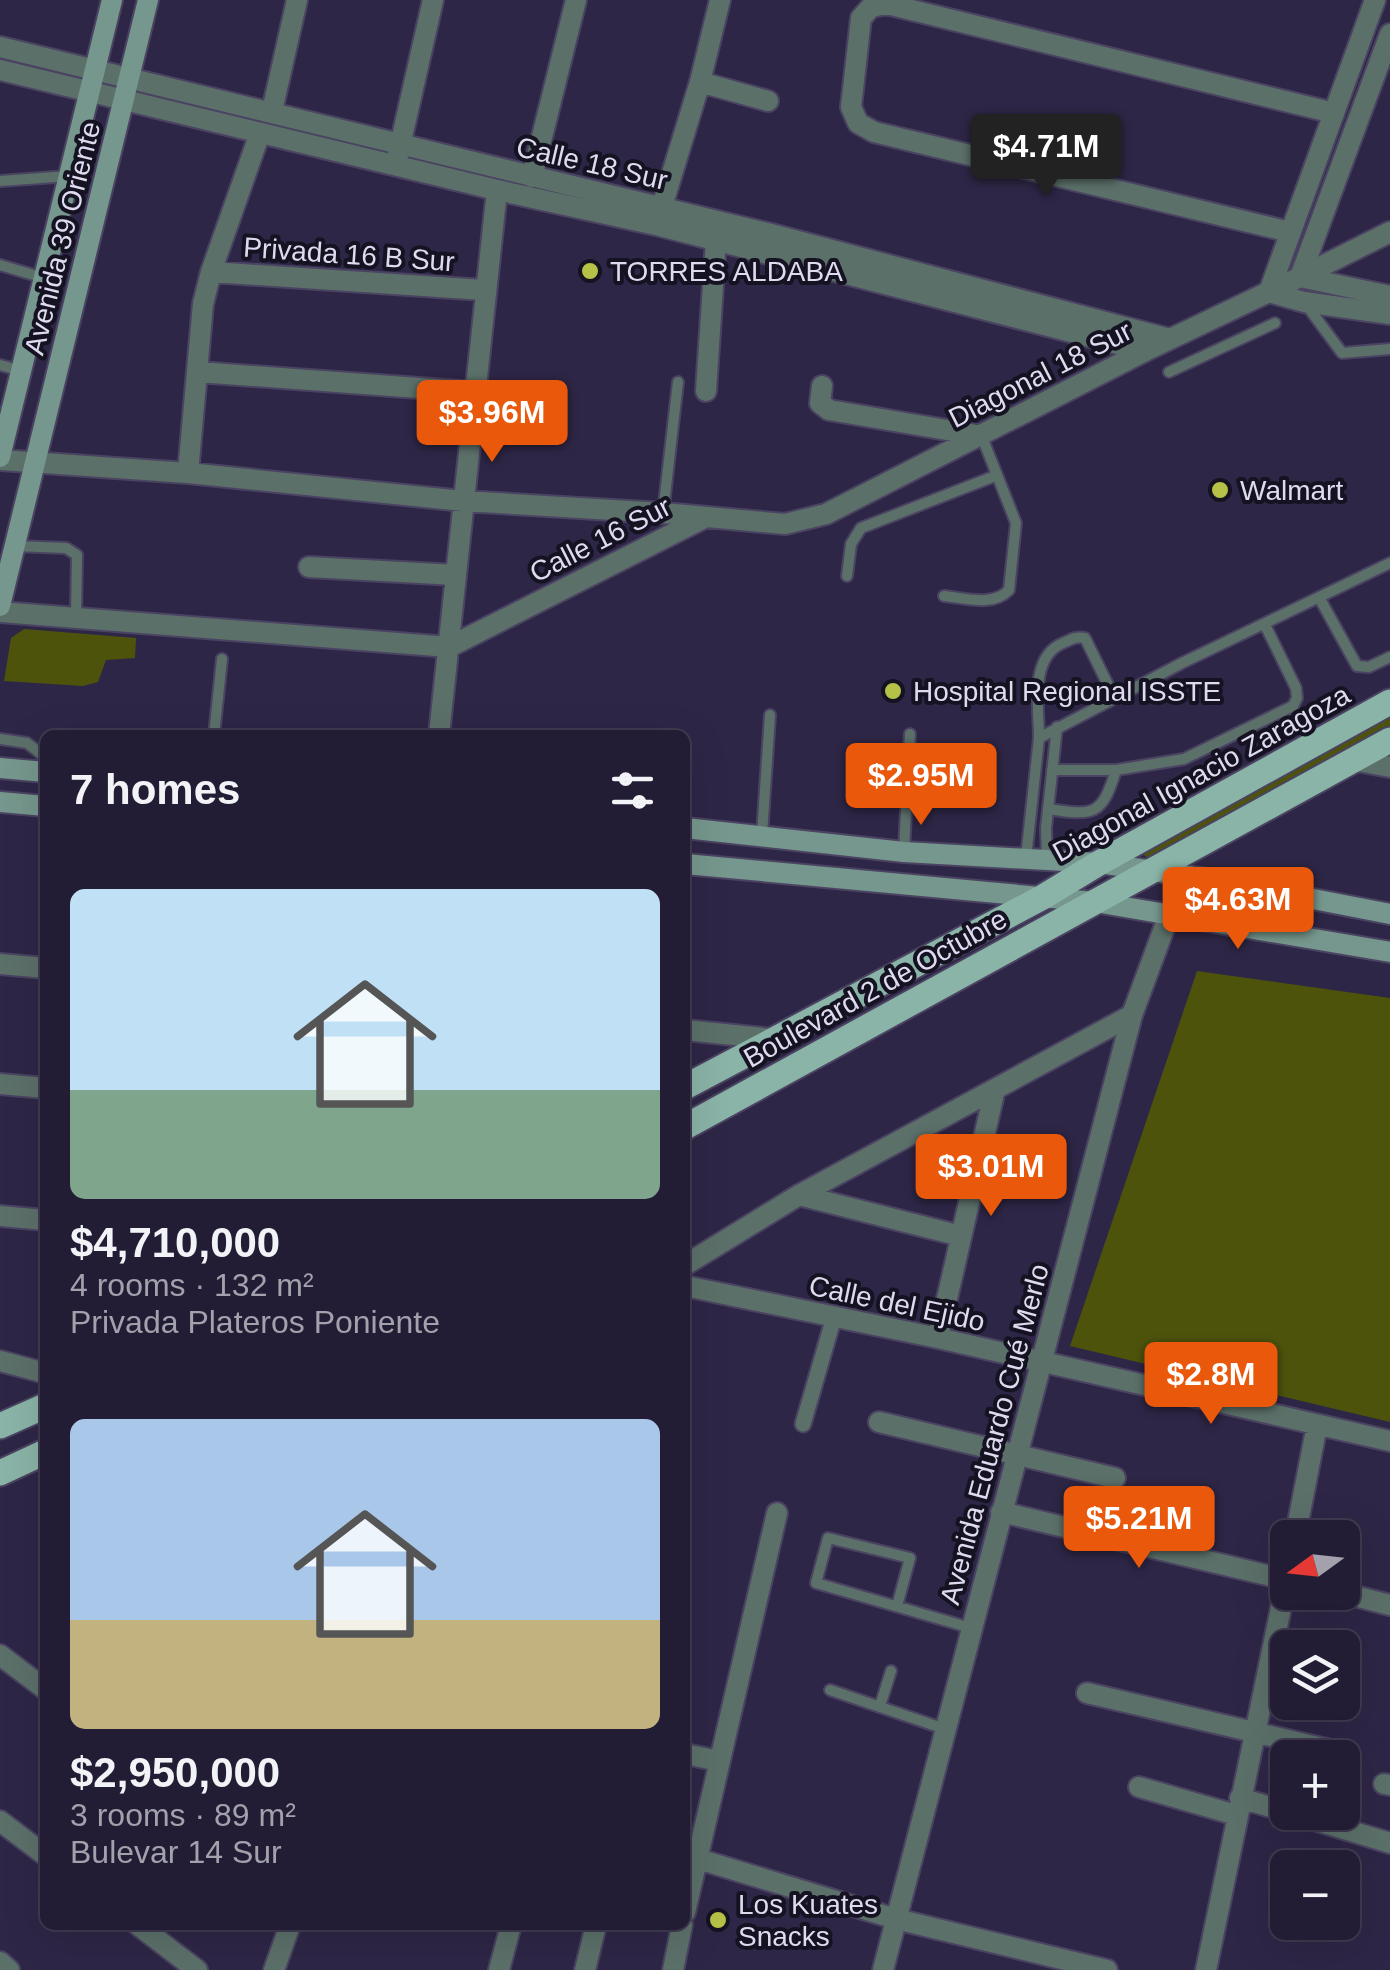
<!DOCTYPE html>
<html lang="en">
<head>
<meta charset="utf-8">
<style>
  :root { --surface:#221c34; --page:#2a253c; --text:#f1f3f6; --muted:#a2a1ac; --line:#3f3a4f; --accent:#ea580c }
  body { margin:0; font-family:Arial,sans-serif; background:var(--page); color:var(--text); height:100vh; display:flex; flex-direction:column; font-size:38px; white-space:nowrap }
  * { box-sizing:border-box; margin:0 }
  p { font-size:32px; color:var(--muted) }
  .icon { flex:none; width:55px; height:55px; fill:none; stroke:currentColor; stroke-width:2; stroke-linecap:round; stroke-linejoin:round }
  .map { position:relative; flex:1; overflow:hidden }
  .panel { position:absolute; left:40px; top:730px; width:650px; height:1200px; display:flex; flex-direction:column; background:var(--surface); border-radius:15px; box-shadow:0 10px 40px #0002,0 0 0 2px var(--line) }
  .panel>* { flex:none }
  .needle { width:65px; rotate:255deg }
  .tools { position:absolute; left:1270px; top:1520px; display:grid; gap:20px }
  .tools a { display:grid; place-items:center; width:90px; height:90px; border-radius:15px; background:var(--surface); box-shadow:0 10px 40px #0002,0 0 0 2px var(--line); font-size:50px }
  .price { position:absolute; translate:-50% -85px; padding:0 22px; border-radius:10px; background:var(--accent); color:#fff; font-size:32px; line-height:65px; filter:drop-shadow(0 2px 5px #0008) }
  .price::after { content:''; position:absolute; left:50%; top:60px; width:30px; height:22px; margin-left:-15px; background:inherit; clip-path:polygon(0 0,100% 0,50% 100%) }
  .price.active { background:#222; color:#fff }
  ul { padding:0; list-style:none }
  li { display:grid; align-content:center; gap:20px; height:530px; padding:0 30px }
  li span { display:grid; place-items:center; height:310px; border-radius:15px; color:#555 }
  li>.icon { margin-inline-start:auto }
  span .icon { width:180px; height:180px; fill:#fffc; stroke-width:1 }
  li b { font-size:42px }
  h2 { display:flex; justify-content:space-between; align-items:center; height:120px; padding:0 30px; font-size:42px }
  .map>svg:first-child { display:block }
  .green { fill:#4e530c }
  .lines { fill:none; stroke-linecap:round; stroke-linejoin:round }
  .service-casing { stroke:#4a4361; stroke-width:14 }
  .pedestrian-casing { stroke:#4a4361; stroke-width:19 }
  .minor-casing { stroke:#4a4361; stroke-width:24 }
  .tertiary-casing { stroke:#4a4361; stroke-width:24 }
  .secondary-casing { stroke:#4a4361; stroke-width:24 }
  .primary-casing { stroke:#4a4361; stroke-width:29 }
  .service { stroke:#5c706a; stroke-width:10 }
  .pedestrian { stroke:#5c706a; stroke-width:15 }
  .minor { stroke:#5c706a; stroke-width:20 }
  .tertiary { stroke:#5c706a; stroke-width:20 }
  .secondary { stroke:#76978d; stroke-width:20 }
  .primary { stroke:#8ab4a7; stroke-width:25 }
  .poi-dot { fill:#b6c148; stroke:#151221; stroke-width:4 }
  .labels { text-anchor:middle; stroke-width:8; stroke-linejoin:round; paint-order:stroke }
  .street-label { font-size:28px; fill:#dedbf0; stroke:#151221 }
  .poi-label { font-size:28px; fill:#dedbf0; stroke:#151221; text-anchor:start }
</style>
</head>
<body>
<div class="map">
<svg width="1390" height="1970" viewBox="0 0 1390 1970">
  <rect width="100%" height="100%" fill="#2e2646"/>
  <path class="green" d="M24,629L136,638L135,658L106,660L98,682L83,686L4,681L11,638Z
    M1390,712V736L1151,861L1138,850Z
    M1197,971L1390,998V1422L1070,1346Z"/>
  <g class="lines">
    <defs>
      <path id="service" d="M0,181L69,176
        M0,265L44,278
        M1305,303L1342,353L1390,349
        M0,365L22,371
        M1169,372L1275,323
        M663,513L678,382
        M14,546L66,548L77,555L76,617
        M847,576L851,544L861,528L995,476
        M944,596C966,598 993,607 1009,590L1016,523L982,437
        M1320,599L1357,666L1369,667L1390,657
        M214,735L222,659
        M1039,738C1039,708 1029,657 1063,643C1072,639 1076,636 1085,638L1114,697
        M0,739L27,743L45,757
        M1052,770H1116L1184,759L1293,706L1297,698L1296,688L1265,625
        M1048,809C1094,816 1102,816 1116,770
        M762,835L770,715
        M904,851L910,734
        M1026,858L1039,738L1182,663L1390,563
        M1047,860L1046,828L1057,727
        M897,1606L910,1558L828,1538L816,1583L971,1628
        M830,1690L945,1729
        M880,1706L891,1671"/>
      <path id="pedestrian" d="M803,1424L834,1317"/>
      <path id="minor" d="M700,82L768,101
        M272,111L297,0
        M397,159L433,0
        M532,177L576,0
        M657,223L700,82L720,0
        M1290,232L874,132L858,123L851,107L861,18L871,7L887,4L1334,113
        M211,272L484,290
        M1300,277L1390,232
        M198,372L474,392
        M822,386L820,403L829,410L982,436
        M706,391L716,240
        M0,460L188,473L463,501L663,513L785,524L826,514L1145,351
        M188,473L203,304L211,272L260,133
        M309,567L456,575
        M0,612L449,647L704,518
        M439,735L497,190
        M1352,760L1390,767
        M0,964L45,968
        M685,1030L772,1039
        M0,1084L45,1088
        M799,1195L961,1236
        M0,1216L45,1220
        M685,1265L799,1195L1132,1015
        M685,1286L938,1338L1390,1441
        M938,1338L995,1089
        M0,1361L45,1373
        M879,1422L1115,1478
        M1001,1512L1288,1580
        M1295,1538L1317,1425
        M1339,1592L1390,1605
        M0,1655L45,1689
        M1087,1693L1339,1752
        M685,1754L719,1761
        M1384,1784L1390,1785
        M1139,1787L1236,1815
        M1240,1798L1288,1812
        M1288,1812L1390,1843
        M0,1821L45,1855
        M685,1855L896,1919L1107,1970
        M685,1912L777,1513
        M138,1925L197,1970
        M0,1962L9,1970
        M274,1970L290,1925
        M499,1970L511,1925
        M585,1970L596,1925
        M673,1970L682,1925
        M1206,1970L1288,1574"/>
      <path id="tertiary" d="M0,47L771,234L1170,339
        M0,70L497,190L656,225L1145,351L1300,277
        M1300,277L1390,34
        M1300,277L1390,296
        M1269,292L1375,0
        M1269,292L1304,302L1390,314
        M883,1970L1132,1015L1169,915"/>
      <path id="secondary" d="M0,457L112,0
        M0,606L148,0
        M0,768L45,772
        M0,802L45,806
        M685,828L904,852L1099,863L1215,880L1390,914
        M685,864L1095,902L1390,952"/>
      <path id="primary" d="M685,1087L1043,897L1099,863L1390,702
        M685,1127L1390,740
        M0,1426L45,1406
        M0,1473L45,1452"/>
    </defs>
    <use href="#service" class="service-casing"/>
    <use href="#pedestrian" class="pedestrian-casing"/>
    <use href="#minor" class="minor-casing"/>
    <use href="#tertiary" class="tertiary-casing"/>
    <use href="#secondary" class="secondary-casing"/>
    <use href="#primary" class="primary-casing"/>
    <use href="#service" class="service"/>
    <use href="#pedestrian" class="pedestrian"/>
    <use href="#minor" class="minor"/>
    <use href="#tertiary" class="tertiary"/>
    <use href="#secondary" class="secondary"/>
    <use href="#primary" class="primary"/>
  </g>
  <g class="poi-dot">
    <circle cx="590" cy="271" r="10"/>
    <circle cx="1220" cy="490" r="10"/>
    <circle cx="893" cy="691" r="10"/>
    <circle cx="718" cy="1920" r="10"/>
  </g>
  <g class="labels">
    <g class="street-label">
      <text transform="translate(592 163) rotate(13)" y="10">Calle 18 Sur</text>
      <text transform="translate(62 238) rotate(-76)" y="10">Avenida 39 Oriente</text>
      <text transform="translate(349 254) rotate(4)" y="10">Privada 16 B Sur</text>
      <text transform="translate(1040 374) rotate(-27)" y="10">Diagonal 18 Sur</text>
      <text transform="translate(600 539) rotate(-27)" y="10">Calle 16 Sur</text>
      <text transform="translate(1201 773) rotate(-29)" y="10">Diagonal Ignacio Zaragoza</text>
      <text transform="translate(875 988) rotate(-29)" y="10">Boulevard 2 de Octubre</text>
      <text transform="translate(897 1303) rotate(12)" y="10">Calle del Ejido</text>
      <text transform="translate(994 1434) rotate(-75)" y="10">Avenida Eduardo Cué Merlo</text>
    </g>
    <g class="poi-label">
      <text x="610" y="281">TORRES ALDABA</text>
      <text x="1240" y="500">Walmart</text>
      <text x="913" y="701">Hospital Regional ISSTE</text>
      <text x="738" y="1914">Los Kuates<tspan x="738" dy="32">Snacks</tspan></text>
    </g>
  </g>
</svg>
<div class="tools">
<a><svg class="needle" viewBox="-14 -14 28 28"><path d="M0-13l5 13h-10z" fill="#e53935"/><path d="M0 13l5-13h-10z" fill="#a2a1ac"/></svg></a>
<a><svg class="icon" aria-label="layers" viewBox="0 0 24 24"><path d="M12 4l9 5-9 5-9-5zM3 14l9 5 9-5"/></svg></a>
<a>+</a>
<a>−</a>
</div>
<b class="price active" style="left:1046px;top:199px">$4.71M</b>
<b class="price" style="left:492px;top:465px">$3.96M</b>
<b class="price" style="left:921px;top:828px">$2.95M</b>
<b class="price" style="left:1238px;top:952px">$4.63M</b>
<b class="price" style="left:991px;top:1219px">$3.01M</b>
<b class="price" style="left:1211px;top:1427px">$2.8M</b>
<b class="price" style="left:1139px;top:1571px">$5.21M</b>
<section class="panel">
<h2>7 homes<svg class="icon" aria-label="filters" viewBox="0 0 24 24"><path d="M4 7h16M4 17h16"/><circle cx="9" cy="7" r="2"/><circle cx="15" cy="17" r="2"/></svg></h2>
<ul>
<li><span style="background:linear-gradient(#bfe0f5 65%,#7fa58c 0)"><svg class="icon" aria-label="home" viewBox="0 0 24 24"><path d="M3 11l9-7 9 7M6 9v11h12V9"/></svg></span><div><b>$4,710,000</b><p>4 rooms · 132 m²</p><p>Privada Plateros Poniente</p></div></li>
<li><span style="background:linear-gradient(#a9c7e8 65%,#c2b280 0)"><svg class="icon" aria-label="home" viewBox="0 0 24 24"><path d="M3 11l9-7 9 7M6 9v11h12V9"/></svg></span><div><b>$2,950,000</b><p>3 rooms · 89 m²</p><p>Bulevar 14 Sur</p></div></li>
</ul>
</section>
</div>
</body>
</html>
